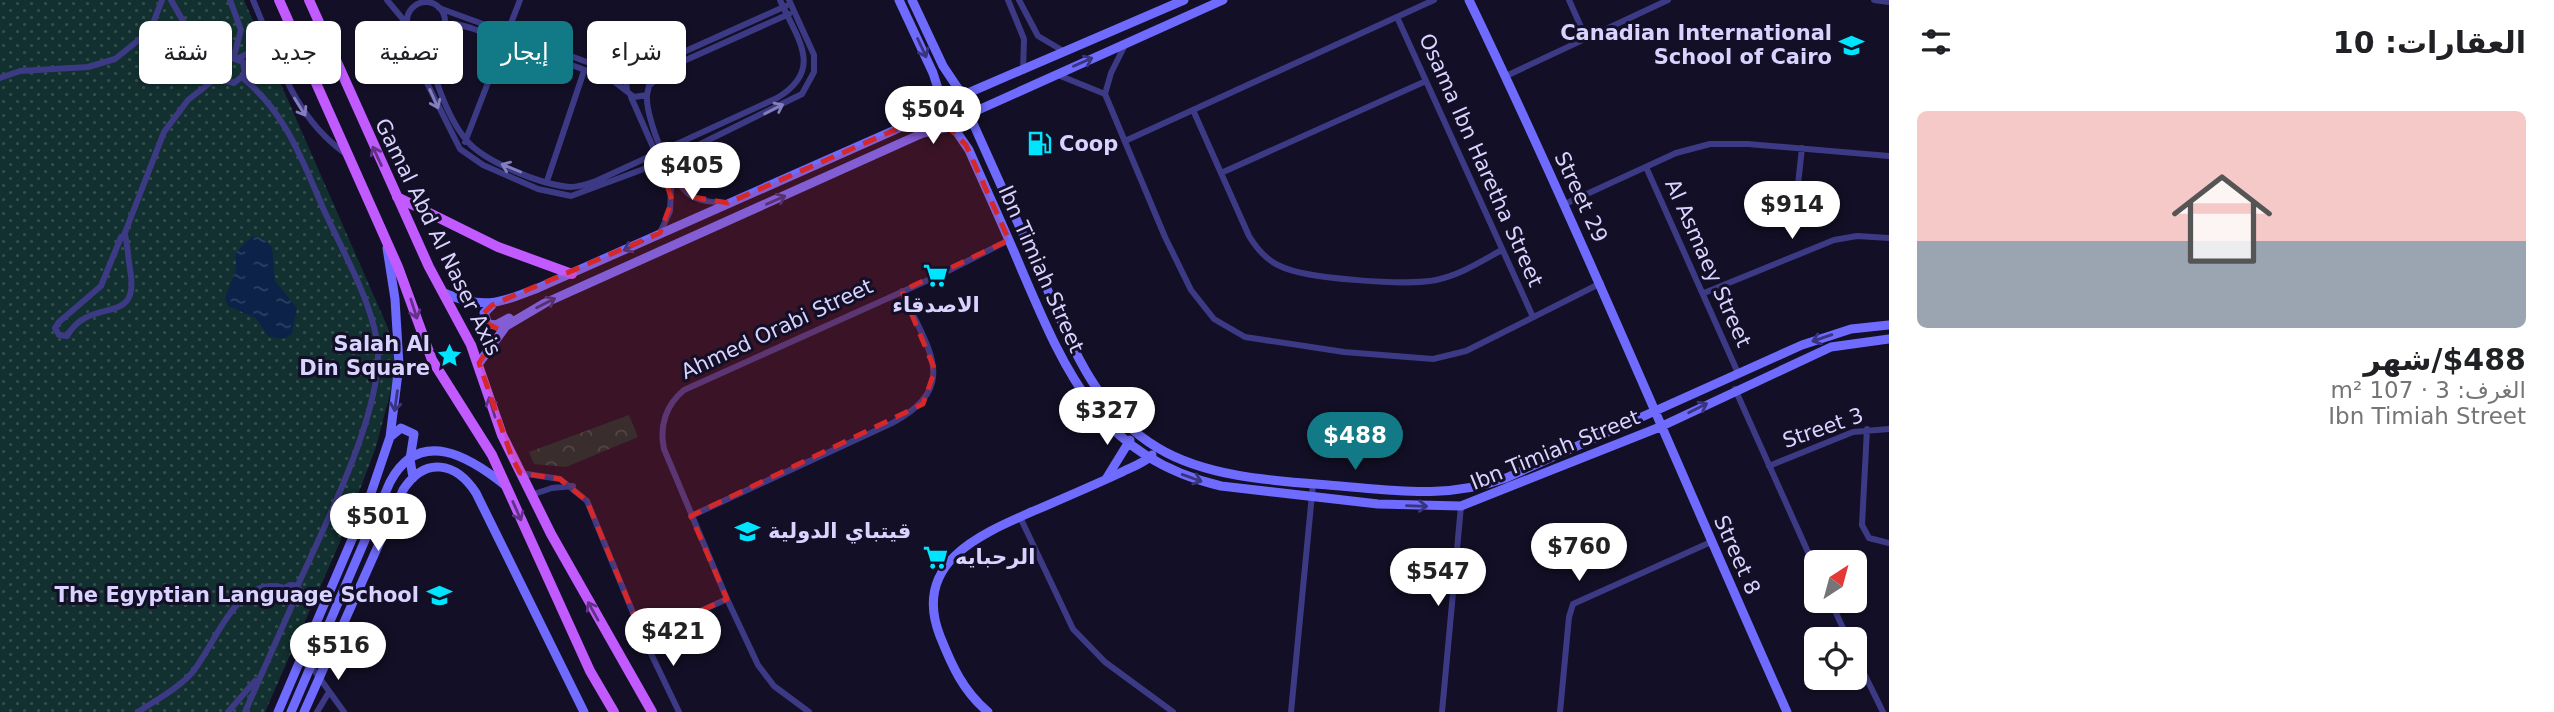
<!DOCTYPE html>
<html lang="ar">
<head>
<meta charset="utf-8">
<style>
  :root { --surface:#fff; --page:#f6f6f6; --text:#202124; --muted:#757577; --accent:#127987 }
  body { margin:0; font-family:"DejaVu Sans",Cairo,sans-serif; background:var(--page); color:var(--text); direction:rtl; height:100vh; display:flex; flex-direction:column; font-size:26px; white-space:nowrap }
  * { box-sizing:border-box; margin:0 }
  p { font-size:23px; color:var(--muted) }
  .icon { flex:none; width:38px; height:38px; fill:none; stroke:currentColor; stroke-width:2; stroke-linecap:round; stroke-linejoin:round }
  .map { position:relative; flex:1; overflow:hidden; direction:ltr }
  .sheet { display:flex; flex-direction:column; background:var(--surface); width:665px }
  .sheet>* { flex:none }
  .guide { position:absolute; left:21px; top:21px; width:665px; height:63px; direction:rtl; display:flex; gap:14px }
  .needle { width:46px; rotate:36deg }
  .fabs { position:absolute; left:1804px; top:550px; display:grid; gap:14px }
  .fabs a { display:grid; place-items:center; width:63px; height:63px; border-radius:10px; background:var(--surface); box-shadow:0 2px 5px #0004; font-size:35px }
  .price { position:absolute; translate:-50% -60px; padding:0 16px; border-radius:24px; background:#fff; color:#222; font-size:23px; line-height:46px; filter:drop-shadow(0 2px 4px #0008) }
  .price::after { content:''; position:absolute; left:50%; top:42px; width:21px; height:16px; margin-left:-10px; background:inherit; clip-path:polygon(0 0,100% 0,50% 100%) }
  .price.current { background:var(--accent); color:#fff }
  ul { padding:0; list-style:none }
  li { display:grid; align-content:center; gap:14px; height:371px; padding:0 28px }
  li span { display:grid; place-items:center; height:217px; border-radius:10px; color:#555 }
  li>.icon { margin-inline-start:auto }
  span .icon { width:126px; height:126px; fill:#fffc; stroke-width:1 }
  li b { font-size:30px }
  h2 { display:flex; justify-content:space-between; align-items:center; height:84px; padding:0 28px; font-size:30px }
  .chip { padding:0 24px; border-radius:10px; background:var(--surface); box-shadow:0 2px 5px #0004; font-size:24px; line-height:63px }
  .chip.current { background:var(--accent); color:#fff }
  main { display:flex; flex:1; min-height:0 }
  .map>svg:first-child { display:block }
  .grass { fill:url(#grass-dots) }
  .forest { fill:url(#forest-crowns) }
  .water { fill:url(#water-ripples) }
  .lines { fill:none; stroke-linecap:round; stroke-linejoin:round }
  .street { stroke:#3d3a85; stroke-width:6 }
  .secondary { stroke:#6f6bff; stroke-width:9 }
  .primary { stroke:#c25bff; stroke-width:10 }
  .oneway { stroke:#38347d }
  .oneway2 { stroke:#837fbc }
  .oneway3 { stroke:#623188 }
  .marked { fill:#d62828; fill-opacity:0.2; stroke:#d62828; stroke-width:5; stroke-dasharray:14 9; stroke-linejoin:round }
  .labels { text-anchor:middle; stroke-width:6; stroke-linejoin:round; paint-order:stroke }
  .poi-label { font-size:21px; font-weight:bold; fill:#d9d4ff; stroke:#130f26; text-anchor:end }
  .street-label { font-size:21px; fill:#d9d4ff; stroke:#130f26 }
</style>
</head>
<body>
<main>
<section class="sheet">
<h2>العقارات: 10<svg class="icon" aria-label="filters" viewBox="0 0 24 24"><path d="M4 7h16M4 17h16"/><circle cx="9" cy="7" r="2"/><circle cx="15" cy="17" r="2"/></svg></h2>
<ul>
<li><span style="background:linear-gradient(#f6c9c9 60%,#9aa5b1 0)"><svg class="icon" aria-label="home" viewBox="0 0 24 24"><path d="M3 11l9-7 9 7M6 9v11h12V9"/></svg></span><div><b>$488/شهر</b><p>الغرف: 3 · 107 m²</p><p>Ibn Timiah Street</p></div></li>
</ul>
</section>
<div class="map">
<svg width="1889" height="712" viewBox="0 0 1889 712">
  <defs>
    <pattern id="grass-dots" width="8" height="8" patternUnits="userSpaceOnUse" patternTransform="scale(1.75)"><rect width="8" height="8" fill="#12302f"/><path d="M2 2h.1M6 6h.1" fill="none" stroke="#344d4e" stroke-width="1.8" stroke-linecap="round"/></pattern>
    <pattern id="forest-crowns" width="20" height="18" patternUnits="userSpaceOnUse" patternTransform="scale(1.75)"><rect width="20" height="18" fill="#12302f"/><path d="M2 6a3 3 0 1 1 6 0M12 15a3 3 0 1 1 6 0" fill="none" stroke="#344d4e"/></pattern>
    <pattern id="water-ripples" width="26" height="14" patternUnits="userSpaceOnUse" patternTransform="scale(1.75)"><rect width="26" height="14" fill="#0c2248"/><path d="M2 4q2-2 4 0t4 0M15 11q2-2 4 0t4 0" fill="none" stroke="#2f4163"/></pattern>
  </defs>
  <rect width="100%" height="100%" fill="#130f26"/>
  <path class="grass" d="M0,0H244L388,328L394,351L393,382L376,447L340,542L265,712H0Z"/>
  <path class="forest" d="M629,415L638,437L566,467L534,464L529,452Z"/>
  <path class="water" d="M253,236L263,239L272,247L275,281L297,308L292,334L283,339L268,336L256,318L228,306L225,298L236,270V252Z"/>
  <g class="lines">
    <path class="street" d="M171,0L191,35L219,64
      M230,0L241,30L234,56
      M253,0C278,58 292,116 346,154
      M387,0L407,24
      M1008,0L1024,39L1023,71
      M1019,0L1038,36L1065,52
      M1569,0L1586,38
      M1874,0L1889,2
      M407 21a19 19 0 1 1 38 0a19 19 0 1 1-38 0Z
      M439,8L598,66L633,74
      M1397,17L1533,317
      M444,27L456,24L471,28L612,80L634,97L647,95L650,81L641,73L633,74L626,81L627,91
      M150,31L187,29
      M412,35L422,73L460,149L483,165L538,189L571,196L668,160L802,94L814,72V55L789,0
      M430,40C427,67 449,120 467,141C485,162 542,185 570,187C579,187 588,184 596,181L777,98C825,69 797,39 780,0
      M239,58L271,41
      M639,72L786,6
      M245,74L243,62L228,57L219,64L223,80L234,83L245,74L280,62
      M1058,75L1105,94
      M1506,76L1668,0
      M0,78L20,71L88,67L115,59L150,31L162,0
      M243,78C286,114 301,157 323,208C341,248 370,298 377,341C387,403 324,527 297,587
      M651,84L668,68L789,14
      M1105,94L1165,237L1191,290L1214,319L1245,337L1344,352L1433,359L1466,351L1601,283
      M1105,94L1111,73L1125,45
      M647,95C645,117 671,182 690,195C701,202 715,202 728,203
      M631,97L671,188L670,211L660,233
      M1193,110L1249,236C1257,249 1266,260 1280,266C1305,279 1409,286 1436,280C1460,275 1480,262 1500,251
      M1125,141L1434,0
      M465,142L520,0
      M1646,167L1738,373
      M1221,173L1426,81
      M547,181L584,71
      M1798,184L1802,148
      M1565,204L1676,153L1710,144H1748L1889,156
      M124,235L164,132L188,100L220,75
      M125,235C128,246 128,258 130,269C141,329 91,294 67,336L59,335L55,328L59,322L101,286L121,237Z
      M1704,293L1834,240L1857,236L1889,238
      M1735,389L1816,570
      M1867,429L1862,525L1869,538L1889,543
      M1769,466L1853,432L1889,429
      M520,473L560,479L587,501L643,637L679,712
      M531,495L552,488L573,486
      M691,516L892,423C963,386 926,347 902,291
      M1020,517L1073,629L1105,662L1173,712
      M283 594a9 9 0 1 1 18 0a9 9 0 1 1-18 0Z
      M1830,600L1848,639
      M643,637L727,599
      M1855,655L1883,712
      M311,666L344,712
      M138,712C156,700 176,690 191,674C215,647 236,573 285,588
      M228,712L255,681
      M245,712L293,603
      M317,712L329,692
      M809,712L774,686L758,665L727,599L664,449C659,426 666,405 684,390L944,273L1009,240
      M1291,712L1313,484
      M1442,712L1461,506
      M1560,712L1569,617L1573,604L1711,542"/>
    <path class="secondary" d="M899,0L933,73L941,98
      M912,0L943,66L959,90
      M1469,0C1582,235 1681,475 1787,712
      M938 109a19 19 0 1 1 38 0a19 19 0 1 1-38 0Z
      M968,93L1184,0
      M976,111L1223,0
      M972,121C993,168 1014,215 1035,261C1066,330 1090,408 1158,448C1206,477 1274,481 1328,485C1392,490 1444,500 1506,478L1802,345L1851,329L1889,325
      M954,128L969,150C987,191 1006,232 1023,273C1067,376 1102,458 1221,486L1378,504L1461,506L1660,427L1831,347L1889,339
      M444,293C484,310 499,303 538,288L906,125L938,103
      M492,305L484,313L488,324L496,325L509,318
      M479,363L506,326L545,303L923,133L949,127
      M390,437L401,428L414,434L410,459L413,478
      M1106,479L1130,440
      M278,712L368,502L390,437L399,365L395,299L387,248
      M291,712L390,482C420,426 470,457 506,486
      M304,712L403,490C425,456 456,462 476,493L584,712
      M988,712C963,691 952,666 940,636C911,562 981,534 1036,510C1064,498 1092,486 1120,473C1131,467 1143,464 1152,455"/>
    <path class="primary" d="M279,0L398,267L432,360L492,455L590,671L614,712
      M309,0L429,267L471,345L502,435L551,534L652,712
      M397,197L498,247L572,274"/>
  </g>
  <defs><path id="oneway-shaft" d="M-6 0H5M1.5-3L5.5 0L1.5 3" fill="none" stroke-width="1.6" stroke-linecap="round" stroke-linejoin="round" transform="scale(1.75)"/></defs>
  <g class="oneway">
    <use href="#oneway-shaft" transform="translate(922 48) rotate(65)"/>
    <use href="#oneway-shaft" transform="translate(1083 62) rotate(-24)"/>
    <use href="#oneway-shaft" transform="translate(776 200) rotate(-24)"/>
    <use href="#oneway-shaft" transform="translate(633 246) rotate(155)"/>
    <use href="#oneway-shaft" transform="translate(546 303) rotate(-27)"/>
    <use href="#oneway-shaft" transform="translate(1822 338) rotate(161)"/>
    <use href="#oneway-shaft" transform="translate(396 401) rotate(98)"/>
    <use href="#oneway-shaft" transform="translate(1698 408) rotate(-27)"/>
    <use href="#oneway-shaft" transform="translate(1192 478) rotate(20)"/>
    <use href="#oneway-shaft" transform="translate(1417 506) rotate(2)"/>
  </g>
  <g class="oneway2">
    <use href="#oneway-shaft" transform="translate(434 99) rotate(66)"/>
    <use href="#oneway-shaft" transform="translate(300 107) rotate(58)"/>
    <use href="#oneway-shaft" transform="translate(774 109) rotate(-27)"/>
    <use href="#oneway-shaft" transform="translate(511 168) rotate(-158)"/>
  </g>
  <g class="oneway3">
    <use href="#oneway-shaft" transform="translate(377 156) rotate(-115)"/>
    <use href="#oneway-shaft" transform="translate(414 309) rotate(72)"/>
    <use href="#oneway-shaft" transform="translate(492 407) rotate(-107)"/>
    <use href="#oneway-shaft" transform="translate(517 511) rotate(66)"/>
    <use href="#oneway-shaft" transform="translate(593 611) rotate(-119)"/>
  </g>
  <path class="marked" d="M938,103L940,119L966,145L1009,240L902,291L935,370L923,404L691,516L727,599L643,637L587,501L560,479L520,473L511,455L479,363L500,330L488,324L484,313L492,305L660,233L672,200L659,163L668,160L692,197L728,203L906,125Z"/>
  <defs>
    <symbol id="school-bare" viewBox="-9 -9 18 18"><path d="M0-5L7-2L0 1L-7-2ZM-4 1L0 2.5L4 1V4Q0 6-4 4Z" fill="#00e5ff" stroke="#130f26" stroke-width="2.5" paint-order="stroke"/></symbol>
    <symbol id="fuel-bare" viewBox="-9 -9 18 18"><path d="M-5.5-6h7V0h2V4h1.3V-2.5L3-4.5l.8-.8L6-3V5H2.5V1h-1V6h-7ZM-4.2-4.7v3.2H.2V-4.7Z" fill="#00e5ff" stroke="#130f26" stroke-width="2.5" paint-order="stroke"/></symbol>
    <symbol id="supermarket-bare" viewBox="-9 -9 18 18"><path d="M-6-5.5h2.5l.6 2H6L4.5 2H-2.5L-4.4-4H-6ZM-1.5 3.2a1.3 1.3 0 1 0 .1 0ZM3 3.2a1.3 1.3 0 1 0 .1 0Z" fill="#00e5ff" stroke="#130f26" stroke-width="2.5" paint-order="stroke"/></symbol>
    <symbol id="sight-bare" viewBox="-9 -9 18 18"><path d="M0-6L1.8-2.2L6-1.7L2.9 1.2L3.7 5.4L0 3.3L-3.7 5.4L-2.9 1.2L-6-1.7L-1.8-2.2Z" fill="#00e5ff" stroke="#130f26" stroke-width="2.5" paint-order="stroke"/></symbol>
  </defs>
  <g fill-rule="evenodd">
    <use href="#school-bare" x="1834" y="28" width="35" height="35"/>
    <use href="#fuel-bare" x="1022" y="126" width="35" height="35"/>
    <use href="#supermarket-bare" x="918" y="258" width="35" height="35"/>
    <use href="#sight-bare" x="432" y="338" width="35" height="35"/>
    <use href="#school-bare" x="730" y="514" width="35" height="35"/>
    <use href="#supermarket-bare" x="918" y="540" width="35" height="35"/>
    <use href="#school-bare" x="422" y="578" width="35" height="35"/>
  </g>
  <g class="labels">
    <g class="poi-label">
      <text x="1832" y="40">Canadian International<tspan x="1832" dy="24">School of Cairo</tspan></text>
      <text x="1059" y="151" text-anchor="start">Coop</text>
      <text x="936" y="312" text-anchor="middle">الاصدقاء</text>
      <text x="430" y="351">Salah Al<tspan x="430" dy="24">Din Square</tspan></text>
      <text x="768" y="538" text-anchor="start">قيتباي الدولية</text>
      <text x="955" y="564" text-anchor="start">الرحبايه</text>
      <text x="419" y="602">The Egyptian Language School</text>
    </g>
    <g class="street-label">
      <text transform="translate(1481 160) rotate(66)" y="7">Osama Ibn Haretha Street</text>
      <text transform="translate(1581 197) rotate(65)" y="7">Street 29</text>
      <text transform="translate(438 237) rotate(64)" y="7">Gamal Abd Al Naser Axis</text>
      <text transform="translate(1708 263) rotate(66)" y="7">Al Asmaey Street</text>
      <text transform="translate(1041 269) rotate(66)" y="7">Ibn Timiah Street</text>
      <text transform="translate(777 329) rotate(-25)" y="7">Ahmed Orabi Street</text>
      <text transform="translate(1823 428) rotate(-19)" y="7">Street 3</text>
      <text transform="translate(1555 450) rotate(-22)" y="7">Ibn Timiah Street</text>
      <text transform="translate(1737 555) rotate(66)" y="7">Street 8</text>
    </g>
  </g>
</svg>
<div class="fabs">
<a><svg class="needle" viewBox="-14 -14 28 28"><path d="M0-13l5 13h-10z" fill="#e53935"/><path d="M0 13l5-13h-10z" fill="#757577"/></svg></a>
<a><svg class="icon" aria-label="locate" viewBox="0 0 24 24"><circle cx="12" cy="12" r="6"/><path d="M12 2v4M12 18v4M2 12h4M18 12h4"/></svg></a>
</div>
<b class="price" style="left:933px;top:146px">$504</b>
<b class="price" style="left:692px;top:202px">$405</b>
<b class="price" style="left:1792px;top:241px">$914</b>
<b class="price" style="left:1107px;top:447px">$327</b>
<b class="price current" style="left:1355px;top:472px">$488</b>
<b class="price" style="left:378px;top:553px">$501</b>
<b class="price" style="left:1579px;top:583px">$760</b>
<b class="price" style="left:1438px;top:608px">$547</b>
<b class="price" style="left:673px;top:668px">$421</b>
<b class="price" style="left:338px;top:682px">$516</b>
<div class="guide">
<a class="chip">شراء</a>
<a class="chip current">إيجار</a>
<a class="chip">تصفية</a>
<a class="chip">جديد</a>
<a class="chip">شقة</a>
</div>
</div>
</main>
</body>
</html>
